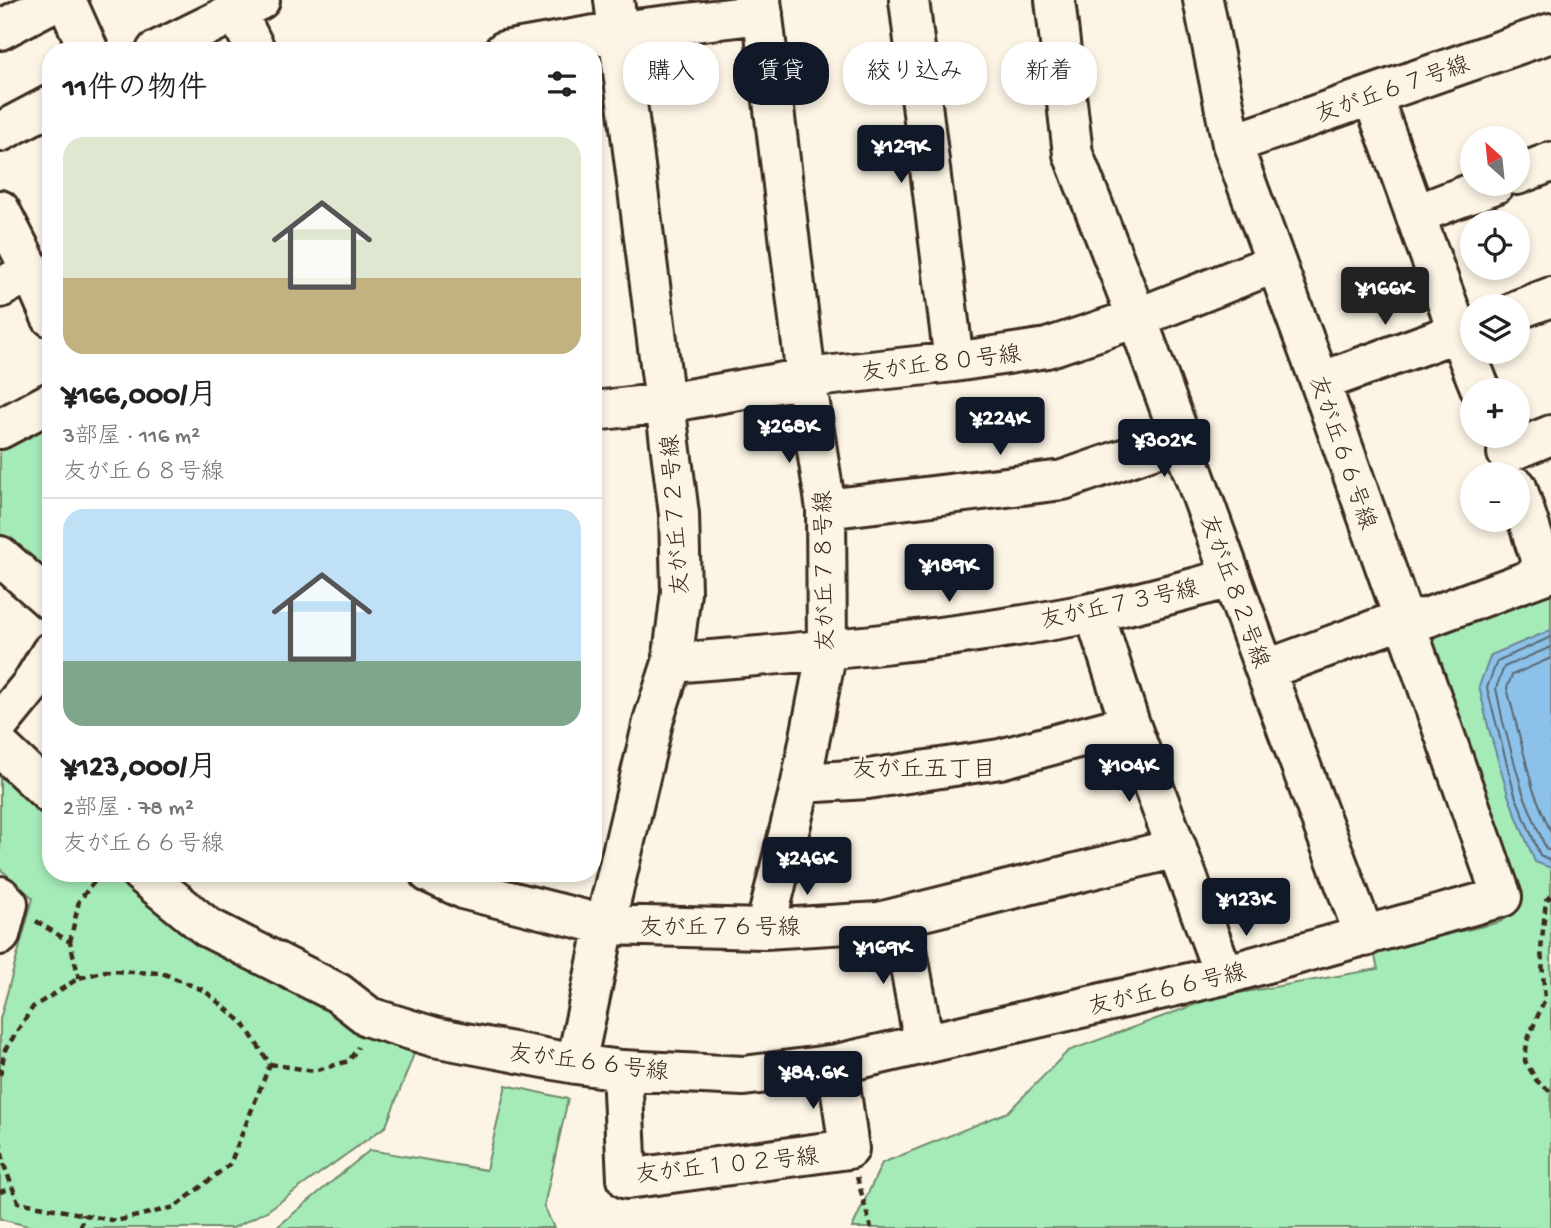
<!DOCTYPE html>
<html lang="ja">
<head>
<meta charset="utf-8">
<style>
  :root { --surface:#fff; --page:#f6f6f6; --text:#222; --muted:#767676; --line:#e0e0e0; --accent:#111827 }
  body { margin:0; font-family:"Gochi Hand","Klee One",sans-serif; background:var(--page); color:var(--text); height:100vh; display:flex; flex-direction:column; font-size:26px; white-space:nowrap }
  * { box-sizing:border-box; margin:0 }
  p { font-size:23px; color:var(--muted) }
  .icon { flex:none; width:38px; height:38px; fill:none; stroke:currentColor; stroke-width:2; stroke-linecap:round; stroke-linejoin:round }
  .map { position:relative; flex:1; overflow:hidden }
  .details { position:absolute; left:42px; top:42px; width:560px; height:840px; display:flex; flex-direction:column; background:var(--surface); border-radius:28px; box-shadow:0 4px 10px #0003 }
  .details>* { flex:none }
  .guide { position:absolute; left:623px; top:42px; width:665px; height:63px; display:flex; gap:14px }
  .needle { width:46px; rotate:333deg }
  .controls { position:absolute; left:1460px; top:126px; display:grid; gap:14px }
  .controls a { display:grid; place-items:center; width:70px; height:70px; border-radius:50%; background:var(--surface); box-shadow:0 4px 10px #0003; font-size:35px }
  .price { position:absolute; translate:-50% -60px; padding:0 16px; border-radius:7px; background:var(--accent); color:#fff; font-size:23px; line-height:46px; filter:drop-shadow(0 2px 4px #0008) }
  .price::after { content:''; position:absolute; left:50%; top:42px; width:21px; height:16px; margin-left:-10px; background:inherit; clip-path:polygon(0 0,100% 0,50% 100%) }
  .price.current { background:#222; color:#fff }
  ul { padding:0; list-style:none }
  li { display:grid; align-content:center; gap:14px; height:371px; padding:0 21px }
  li+li { border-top:2px solid var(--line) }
  li span { display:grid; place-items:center; height:217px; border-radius:21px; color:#555 }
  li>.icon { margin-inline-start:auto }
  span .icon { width:126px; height:126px; fill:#fffc; stroke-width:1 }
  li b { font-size:30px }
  h2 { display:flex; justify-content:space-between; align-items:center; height:84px; padding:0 21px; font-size:30px }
  .pill { padding:0 24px; border-radius:28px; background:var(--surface); box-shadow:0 4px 10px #0003; font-size:24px; line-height:63px }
  .pill.current { background:var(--accent); color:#fff }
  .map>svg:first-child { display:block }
  .green { fill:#a4ebb8; stroke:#708a6b; stroke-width:2 }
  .water { fill:#8cc2ea; stroke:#6c8598; stroke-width:2 }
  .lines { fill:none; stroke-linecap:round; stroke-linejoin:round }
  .shore { stroke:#5b6770; stroke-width:2 }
  .minor-casing { stroke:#3b2a1e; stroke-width:44 }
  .path { stroke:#3b2a1e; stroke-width:4.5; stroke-dasharray:7 5; stroke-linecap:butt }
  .minor { stroke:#fcf5e5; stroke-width:38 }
  .labels { text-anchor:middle; stroke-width:5; stroke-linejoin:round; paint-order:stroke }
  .street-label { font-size:23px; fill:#3b2a1e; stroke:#fcf5e5 }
  .neighbourhood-label { font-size:24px; fill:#3b2a1e; stroke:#fcf5e5 }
</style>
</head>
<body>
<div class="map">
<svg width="1551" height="1228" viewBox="0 0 1551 1228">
  <rect width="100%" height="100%" fill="#fcf5e5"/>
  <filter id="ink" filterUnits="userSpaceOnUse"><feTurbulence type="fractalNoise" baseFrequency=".0143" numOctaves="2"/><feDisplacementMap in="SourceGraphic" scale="14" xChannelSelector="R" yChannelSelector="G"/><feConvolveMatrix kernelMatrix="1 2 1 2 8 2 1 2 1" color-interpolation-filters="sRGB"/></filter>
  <g filter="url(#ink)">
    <path class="green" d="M51,419V581L0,534V446Z
      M1551,588V1228H852L882,1163L1008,1112L1068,1051L1216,997L1378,969L1374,952L1500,922L1519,907L1424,650L1435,631Z
      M0,768L51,813V873H119L192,933L419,1041L386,1126L267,1211L233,1228H36L0,1219V1019L33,898L0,869Z
      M506,1085L568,1099L544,1206L554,1228H276L370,1150L486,1170Z"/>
    <path class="water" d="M1551,630V868L1535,862L1509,798L1488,726L1479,686L1491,655Z"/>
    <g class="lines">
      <path class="shore" d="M1551,637L1497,661L1487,688L1515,795L1540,855L1551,861
        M1551,647L1504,667L1496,688L1503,722L1523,793L1546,849L1551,851
        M1551,658L1512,675L1507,688L1533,789L1551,833"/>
      <defs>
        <path id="minor" d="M66,0L89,51
          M761,0L806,378L826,509L827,650L801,783L765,929
          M909,0L954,362
          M1055,0L1073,154L1137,318L1265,670L1365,937
          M236,11L256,51
          M0,30L57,0
          M156,51L260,0
          M504,51L618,31L763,14
          M1372,96C1409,194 1441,293 1481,390
          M0,132L51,105
          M1232,144L1551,33
          M1517,175L1551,162
          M0,210L31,271L51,317
          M1417,214L1495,184
          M0,288L31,271
          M1517,310L1551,297
          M1320,382L1472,327
          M593,411L666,403L806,378L954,362L1047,348L1137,318L1276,263
          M0,429L51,402
          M1507,453L1551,435
          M1517,487L1545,574
          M826,509L1063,480L1181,439
          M0,556L51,601
          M1094,612L1130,724L1224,975
          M672,663C812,652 953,640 1091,613C1138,604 1185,590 1231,578
          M1265,670L1403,619L1426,618L1551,572
          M0,723L31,685L51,652
          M0,747L51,795
          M801,783L868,779L1000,759L1130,724
          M141,873L207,927L338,993L369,1017L434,1037L576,1064L622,1070L744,1076L837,1064L1224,975L1502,897L1320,382L1232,144L1203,0
          M429,873L466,890L605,925L765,929L879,922L1177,848
          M0,896L8,904L0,935
          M901,917L924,1044
          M576,1064L605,925L654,718L672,663L681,592L679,514L614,0
          M622,1070L627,1179L849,1149L837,1064"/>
      </defs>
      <use href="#minor" class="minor-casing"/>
      <path class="path" d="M1551,896L1546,900L1541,950L1545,999L1527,1041L1525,1061L1537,1081L1551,1092
        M36,921L70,942L79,978
        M70,942L79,901L101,873
        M270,1064L314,1071L349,1061L358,1047
        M0,1075L5,1050L33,1007L79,978L106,971L162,973L205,991L243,1023L270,1064L230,1164L175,1207L116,1221L18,1202L4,1165L0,1141
        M857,1177L871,1228
        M0,1192L12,1188
        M81,1228L82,1214"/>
      <use href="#minor" class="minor"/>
    </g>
  </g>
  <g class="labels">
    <g class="street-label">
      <text transform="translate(1392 88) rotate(-19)" y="8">友が丘６７号線</text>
      <text transform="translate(941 362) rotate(-7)" y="8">友が丘８０号線</text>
      <text transform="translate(1344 452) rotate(71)" y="8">友が丘６６号線</text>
      <text transform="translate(674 515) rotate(-94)" y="8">友が丘７２号線</text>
      <text transform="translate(823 571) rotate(-91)" y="8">友が丘７８号線</text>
      <text transform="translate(1236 591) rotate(70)" y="8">友が丘８２号線</text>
      <text transform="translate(1119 603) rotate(-12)" y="8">友が丘７３号線</text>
      <text x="720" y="934">友が丘７６号線</text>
      <text transform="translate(1167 988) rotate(-13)" y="8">友が丘６６号線</text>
      <text transform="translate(589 1061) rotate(7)" y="8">友が丘６６号線</text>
      <text transform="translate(727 1164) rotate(-6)" y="8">友が丘１０２号線</text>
    </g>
    <g class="neighbourhood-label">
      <text x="924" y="776">友が丘五丁目</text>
    </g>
  </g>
</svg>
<div class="controls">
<a><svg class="needle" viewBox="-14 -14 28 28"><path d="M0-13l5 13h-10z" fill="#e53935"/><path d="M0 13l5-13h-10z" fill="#767676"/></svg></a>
<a><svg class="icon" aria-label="locate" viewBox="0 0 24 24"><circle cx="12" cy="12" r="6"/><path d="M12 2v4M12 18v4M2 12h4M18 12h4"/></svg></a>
<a><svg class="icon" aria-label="layers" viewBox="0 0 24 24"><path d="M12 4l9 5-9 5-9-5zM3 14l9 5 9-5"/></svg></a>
<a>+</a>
<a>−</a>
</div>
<b class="price" style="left:901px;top:185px">¥129K</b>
<b class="price current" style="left:1385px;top:327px">¥166K</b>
<b class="price" style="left:1000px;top:457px">¥224K</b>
<b class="price" style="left:789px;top:465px">¥268K</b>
<b class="price" style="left:1164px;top:479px">¥302K</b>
<b class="price" style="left:949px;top:604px">¥189K</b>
<b class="price" style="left:1129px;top:804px">¥104K</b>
<b class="price" style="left:807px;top:897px">¥246K</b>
<b class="price" style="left:1246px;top:938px">¥123K</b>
<b class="price" style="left:883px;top:986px">¥169K</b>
<b class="price" style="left:813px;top:1111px">¥84.6K</b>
<div class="guide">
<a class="pill">購入</a>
<a class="pill current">賃貸</a>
<a class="pill">絞り込み</a>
<a class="pill">新着</a>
</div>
<section class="details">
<h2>11件の物件<svg class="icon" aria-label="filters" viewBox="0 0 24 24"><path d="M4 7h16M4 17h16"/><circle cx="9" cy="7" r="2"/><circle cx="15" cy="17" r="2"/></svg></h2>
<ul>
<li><span style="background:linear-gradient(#dfe7d0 65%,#c2b280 0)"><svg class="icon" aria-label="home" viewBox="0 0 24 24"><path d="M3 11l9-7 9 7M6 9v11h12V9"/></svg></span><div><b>¥166,000/月</b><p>3部屋 · 116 m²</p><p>友が丘６８号線</p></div></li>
<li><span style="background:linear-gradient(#bfe0f5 70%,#7fa58c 0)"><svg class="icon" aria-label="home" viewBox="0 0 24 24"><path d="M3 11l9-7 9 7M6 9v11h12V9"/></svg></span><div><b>¥123,000/月</b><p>2部屋 · 78 m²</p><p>友が丘６６号線</p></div></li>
</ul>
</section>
</div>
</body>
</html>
